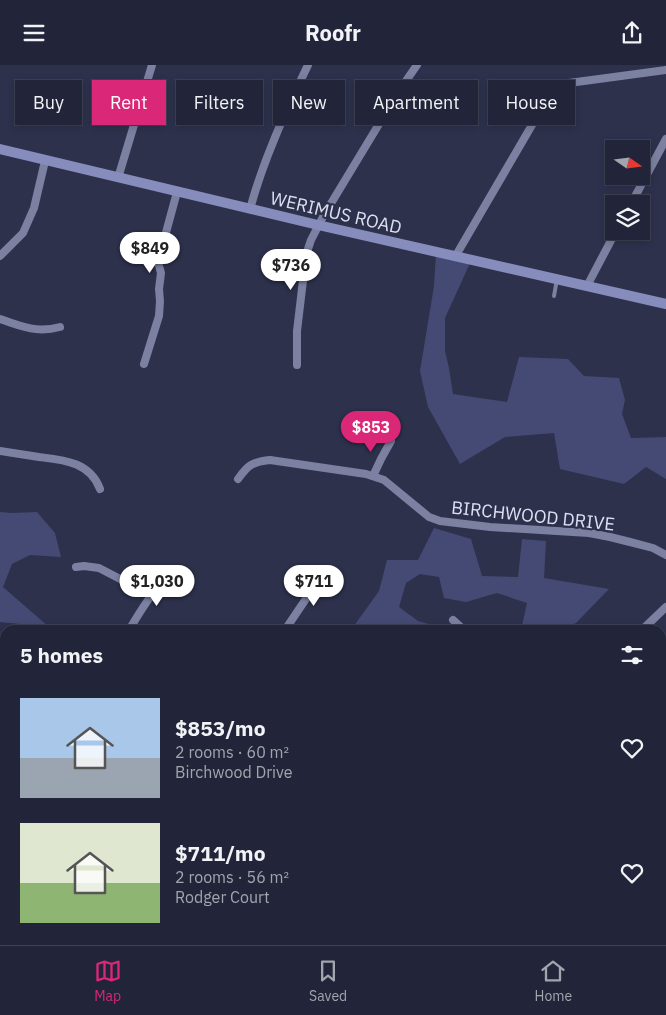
<!DOCTYPE html>
<html lang="en">
<head>
<meta charset="utf-8">
<style>
  :root { --surface:#222539; --page:#2a2d41; --text:#f1f3f6; --muted:#a2a5ae; --line:#3f4253; --accent:#db2777 }
  body { margin:0; font-family:"IBM Plex Sans",sans-serif; background:var(--page); color:var(--text); height:100vh; display:flex; flex-direction:column; font-size:19px; white-space:nowrap }
  * { box-sizing:border-box; margin:0 }
  p { font-size:16px; color:var(--muted) }
  .icon { flex:none; width:28px; height:28px; fill:none; stroke:currentColor; stroke-width:2; stroke-linecap:round; stroke-linejoin:round }
  .map { position:relative; flex:1; overflow:hidden }
  .sheet { position:absolute; left:0px; top:560px; width:666px; height:320px; display:flex; flex-direction:column; background:var(--surface); border-radius:15px 15px 0 0; box-shadow:0 2px 8px #0003,0 0 0 1px var(--line) }
  .sheet>* { flex:none }
  .banner { position:absolute; left:15px; top:15px; width:636px; height:45px; display:flex; gap:10px }
  .needle { width:32px; rotate:104deg }
  .tools { position:absolute; left:605px; top:75px; display:grid; gap:10px }
  .tools a { display:grid; place-items:center; width:45px; height:45px; border-radius:0px; background:var(--surface); box-shadow:0 2px 8px #0003,0 0 0 1px var(--line); font-size:25px }
  .price { position:absolute; translate:-50% -42px; padding:0 11px; border-radius:18px; background:#fff; color:#222; font-size:16px; line-height:32px; filter:drop-shadow(0 1px 2px #0008) }
  .price::after { content:''; position:absolute; left:50%; top:30px; width:15px; height:11px; margin-left:-8px; background:inherit; clip-path:polygon(0 0,100% 0,50% 100%) }
  .price.active { background:var(--accent); color:#fff }
  ul { padding:0; list-style:none }
  li { display:flex; align-items:center; gap:15px; height:125px; padding:0 20px }
  li span { display:grid; place-items:center; flex:none; width:140px; height:100px; border-radius:0px; color:#555 }
  li>.icon { margin-inline-start:auto }
  span .icon { width:60px; height:60px; fill:#fffc; stroke-width:1 }
  li b { font-size:21px }
  h2 { display:flex; justify-content:space-between; align-items:center; height:60px; padding:0 20px; font-size:21px }
  .pill { padding:0 18px; border-radius:0px; background:var(--surface); box-shadow:0 2px 8px #0003,0 0 0 1px var(--line); font-size:18px; line-height:45px }
  .pill.active { background:var(--accent); color:#fff }
  header { display:flex; justify-content:space-between; align-items:center; height:65px; padding:0 20px; background:var(--surface); font-size:22px; font-weight:700 }
  .tab-bar { display:flex; justify-content:space-around; align-items:center; height:70px; border-top:1px solid var(--line); background:var(--surface); font-size:14px; color:var(--muted) }
  .tab-bar a { display:grid; justify-items:center; gap:2px }
  .tab-bar .active { color:var(--accent) }
  .map>svg:first-child { display:block }
  .green { fill:#444a73 }
  .lines { fill:none; stroke-linecap:round; stroke-linejoin:round }
  .lane { stroke:#7c81a1; stroke-width:4 }
  .street { stroke:#7c81a1; stroke-width:8 }
  .secondary { stroke:#868dbc; stroke-width:10 }
  .labels { text-anchor:middle; stroke-width:4.5; stroke-linejoin:round; paint-order:stroke }
  .street-label { font-size:18px; fill:#dde0f2; stroke:#2d314c }
</style>
</head>
<body>
<header><svg class="icon" aria-label="menu" viewBox="0 0 24 24"><path d="M4 6h16M4 12h16M4 18h16"/></svg>Roofr<svg class="icon" aria-label="share" viewBox="0 0 24 24"><path d="M12 15V3M7 8l5-5 5 5M5 13v7h14v-7"/></svg></header>
<div class="map">
<svg width="666" height="880" viewBox="0 0 666 880">
  <rect width="100%" height="100%" fill="#2d314c"/>
  <path class="green" d="M436,188L471,196L445,253V286L449,303L453,329L507,337L519,292L568,294L584,311L619,313L625,335L622,349L631,373L666,372V414L646,402L624,419L560,404L554,368L505,372L460,399L428,342L420,306L434,221Z
    M0,447L12,448L37,447L55,468L61,492L30,490L12,499L3,522L49,562L0,557Z
    M434,463L471,474L482,511L518,512L522,474L546,476L544,513L609,524L576,558L560,565H521L527,538L497,528L466,537L444,533L439,512L420,509L406,518L399,542L418,556L450,565H351L379,526L387,495H418Z
    M661,616L664,618L666,616V803L661,810Z
    M0,794L5,801V875H63L58,880H0Z
    M489,875H591L585,880H469Z"/>
  <g class="lines">
    <path class="lane" d="M554,231L557,214"/>
    <path class="street" d="M118,113L152,0
      M631,139L666,74
      M250,144C264,93 285,48 308,0
      M0,191L23,168L34,143L45,96
      M455,192L546,36L559,22L569,18L666,5
      M587,221L616,166
      M0,254C22,262 37,268 60,262
      M144,299L159,251L160,236L159,224L161,208L158,197L177,127
      M297,300V266L306,190L311,175L324,150L399,26L417,0
      M0,386C13,388 26,390 39,392C64,395 90,397 100,424
      M373,411L381,394L391,376
      M238,414C248,400 252,397 270,395L366,409L384,415L429,452L440,456L490,462L589,468L610,472L630,477L653,483L666,490
      M76,502L84,501L99,503L151,530
      M453,555L464,565
      M129,565C142,544 153,523 174,509
      M285,565L318,516L331,507
      M642,565L666,542
      M0,639L2,627
      M0,743L5,744
      M210,875L216,880
      M401,880L404,875
      M659,880L666,873"/>
    <path class="secondary" d="M0,84L318,160L666,239"/>
  </g>
  <g class="labels">
    <g class="street-label">
      <text transform="translate(336 148) rotate(13)" y="6">WERIMUS ROAD</text>
      <text transform="translate(533 451) rotate(6)" y="6">BIRCHWOOD DRIVE</text>
    </g>
  </g>
</svg>
<div class="tools">
<a><svg class="needle" viewBox="-14 -14 28 28"><path d="M0-13l5 13h-10z" fill="#e53935"/><path d="M0 13l5-13h-10z" fill="#a2a5ae"/></svg></a>
<a><svg class="icon" aria-label="layers" viewBox="0 0 24 24"><path d="M12 4l9 5-9 5-9-5zM3 14l9 5 9-5"/></svg></a>
</div>
<b class="price" style="left:150px;top:209px">$849</b>
<b class="price" style="left:291px;top:226px">$736</b>
<b class="price active" style="left:371px;top:388px">$853</b>
<b class="price" style="left:157px;top:542px">$1,030</b>
<b class="price" style="left:314px;top:542px">$711</b>
<div class="banner">
<a class="pill">Buy</a>
<a class="pill active">Rent</a>
<a class="pill">Filters</a>
<a class="pill">New</a>
<a class="pill">Apartment</a>
<a class="pill">House</a>
</div>
<section class="sheet">
<h2>5 homes<svg class="icon" aria-label="filters" viewBox="0 0 24 24"><path d="M4 7h16M4 17h16"/><circle cx="9" cy="7" r="2"/><circle cx="15" cy="17" r="2"/></svg></h2>
<ul>
<li><span style="background:linear-gradient(#a9c7e8 60%,#9aa5b1 0)"><svg class="icon" aria-label="home" viewBox="0 0 24 24"><path d="M3 11l9-7 9 7M6 9v11h12V9"/></svg></span><div><b>$853/mo</b><p>2 rooms · 60 m²</p><p>Birchwood Drive</p></div><svg class="icon" aria-label="heart" viewBox="0 0 24 24"><path d="M12 20l-8-8c-3-5 5-10 8-4 3-6 11-1 8 4z"/></svg></li>
<li><span style="background:linear-gradient(#dfe7d0 60%,#8fb573 0)"><svg class="icon" aria-label="home" viewBox="0 0 24 24"><path d="M3 11l9-7 9 7M6 9v11h12V9"/></svg></span><div><b>$711/mo</b><p>2 rooms · 56 m²</p><p>Rodger Court</p></div><svg class="icon" aria-label="heart" viewBox="0 0 24 24"><path d="M12 20l-8-8c-3-5 5-10 8-4 3-6 11-1 8 4z"/></svg></li>
</ul>
</section>
</div>
<nav class="tab-bar">
<a class="active"><svg class="icon" aria-label="map" viewBox="0 0 24 24"><path d="M3 6l6-2 6 2 6-2v14l-6 2-6-2-6 2zM9 4v14M15 6v14"/></svg>Map</a>
<a><svg class="icon" aria-label="saved" viewBox="0 0 24 24"><path d="M7 4h10v16l-5-4-5 4z"/></svg>Saved</a>
<a><svg class="icon" aria-label="home" viewBox="0 0 24 24"><path d="M3 11l9-7 9 7M6 9v11h12V9"/></svg>Home</a>
</nav>
</body>
</html>
